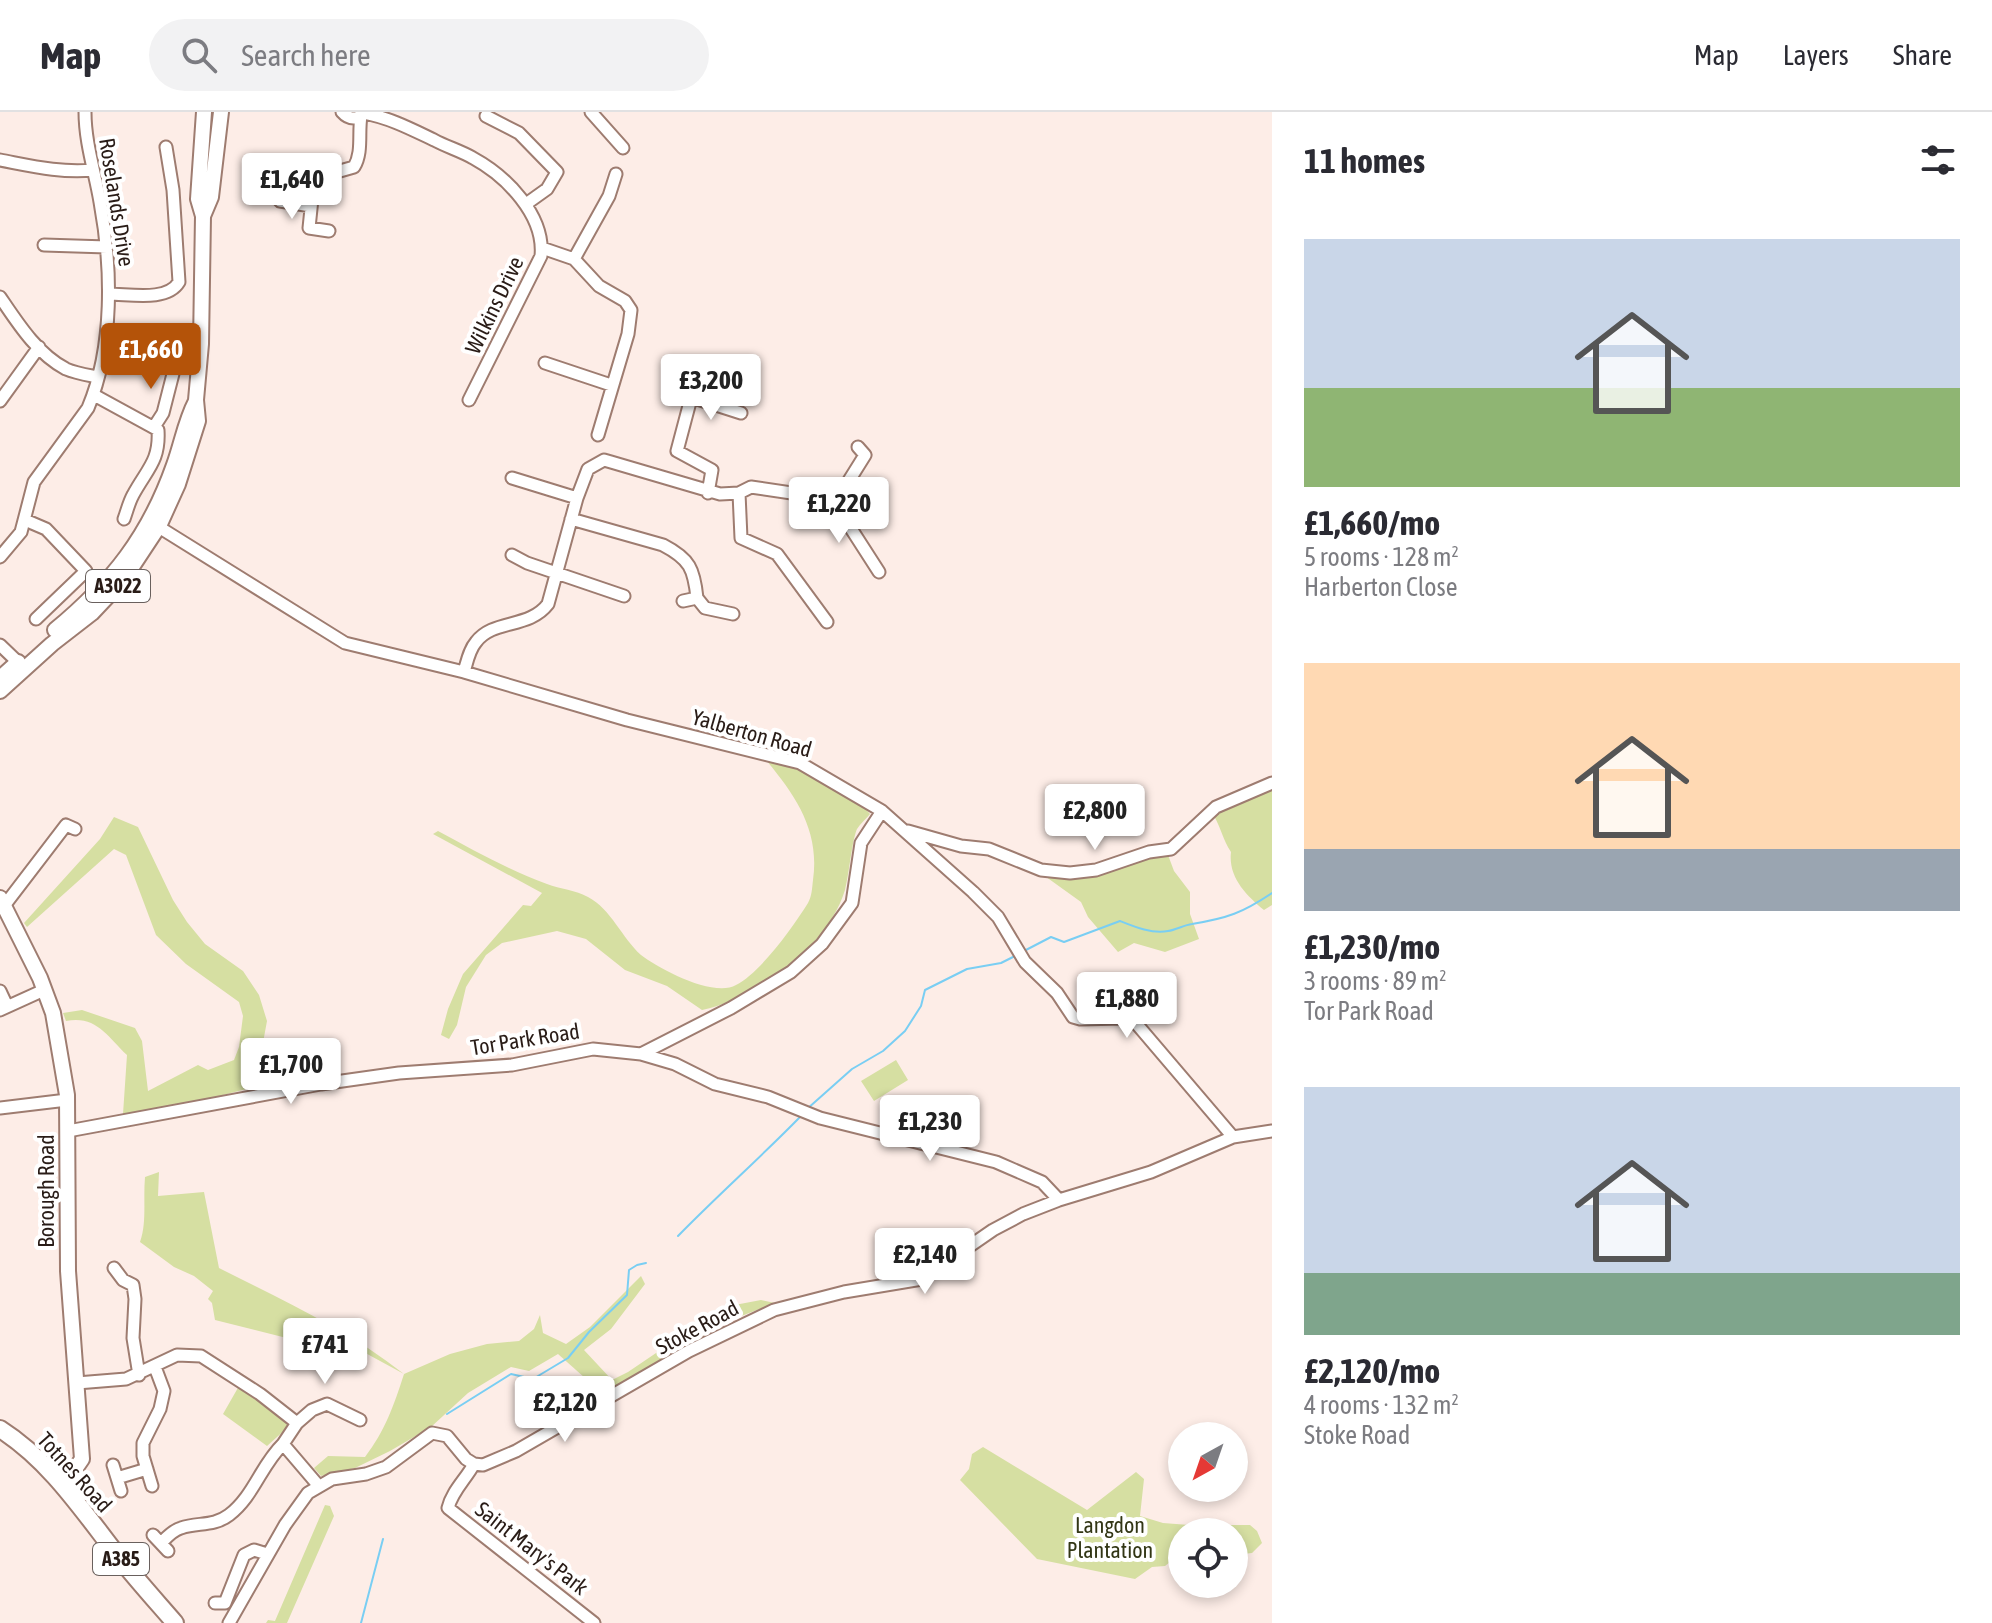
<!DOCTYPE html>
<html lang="en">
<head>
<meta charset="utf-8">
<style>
  :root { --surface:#fff; --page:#f2f2f3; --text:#2b2b33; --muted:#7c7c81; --line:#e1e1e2; --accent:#b45309 }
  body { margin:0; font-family:"Asap Condensed",sans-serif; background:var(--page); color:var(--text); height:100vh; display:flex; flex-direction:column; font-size:30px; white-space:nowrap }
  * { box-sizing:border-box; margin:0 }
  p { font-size:26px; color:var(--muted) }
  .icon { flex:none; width:44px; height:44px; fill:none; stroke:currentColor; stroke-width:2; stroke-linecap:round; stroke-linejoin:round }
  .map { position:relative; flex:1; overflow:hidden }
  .drawer { display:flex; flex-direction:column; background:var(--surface); width:720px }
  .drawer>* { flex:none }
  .needle { width:52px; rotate:220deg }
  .fabs { position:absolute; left:1168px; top:1310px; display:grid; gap:16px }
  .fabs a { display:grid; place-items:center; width:80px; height:80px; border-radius:50%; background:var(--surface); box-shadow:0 4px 12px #0003; font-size:40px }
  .price { position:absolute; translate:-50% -68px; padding:0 18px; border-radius:8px; background:#fff; color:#222; font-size:26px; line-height:52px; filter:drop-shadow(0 2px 4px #0008) }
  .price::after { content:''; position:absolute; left:50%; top:48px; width:24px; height:18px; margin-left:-12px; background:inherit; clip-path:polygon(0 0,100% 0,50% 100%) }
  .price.on { background:var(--accent); color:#fff }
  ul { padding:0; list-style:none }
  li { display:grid; align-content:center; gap:16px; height:424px; padding:0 32px }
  li span { display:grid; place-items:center; height:248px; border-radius:0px; color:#555 }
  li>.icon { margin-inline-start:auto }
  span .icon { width:144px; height:144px; fill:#fffc; stroke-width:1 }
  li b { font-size:34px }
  h2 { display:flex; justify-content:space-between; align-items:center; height:96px; padding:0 32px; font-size:34px }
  header { display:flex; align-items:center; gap:48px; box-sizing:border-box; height:112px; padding:0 40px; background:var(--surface); border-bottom:2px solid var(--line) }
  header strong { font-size:38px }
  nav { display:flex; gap:44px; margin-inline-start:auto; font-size:28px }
  .search { width:560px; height:72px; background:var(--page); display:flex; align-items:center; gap:20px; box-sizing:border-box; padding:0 28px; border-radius:44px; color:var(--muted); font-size:30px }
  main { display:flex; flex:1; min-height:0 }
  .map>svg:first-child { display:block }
  .green { fill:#d6dfa2 }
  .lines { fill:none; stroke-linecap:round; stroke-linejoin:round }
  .stream { stroke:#79cef3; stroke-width:2 }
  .minor-casing { stroke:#9e7c70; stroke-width:15 }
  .major-casing { stroke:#9e7c70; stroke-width:18 }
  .highway-casing { stroke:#9e7c70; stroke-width:20 }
  .minor { stroke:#fff; stroke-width:11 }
  .major { stroke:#fff; stroke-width:14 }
  .highway { stroke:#fff; stroke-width:16 }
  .labels { text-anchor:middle; stroke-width:8; stroke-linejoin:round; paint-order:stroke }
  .shield { fill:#fff; stroke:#69605d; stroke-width:2 }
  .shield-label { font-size:20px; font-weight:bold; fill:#291c17 }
  .street-label { font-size:22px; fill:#291c17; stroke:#fff }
  .park-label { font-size:22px; fill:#323615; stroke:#fff }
</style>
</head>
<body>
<header>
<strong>Map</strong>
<div class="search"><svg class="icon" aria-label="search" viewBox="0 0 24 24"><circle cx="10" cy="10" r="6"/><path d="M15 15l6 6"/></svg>Search here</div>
<nav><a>Map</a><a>Layers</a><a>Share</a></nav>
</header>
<main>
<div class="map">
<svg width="1272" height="1511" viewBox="0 0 1272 1511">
  <rect width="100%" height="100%" fill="#fdede7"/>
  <path class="green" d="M766,648C799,655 849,675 870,702C866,707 860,712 857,717C852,728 849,763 845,778C828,834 757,887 702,898L667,874L625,858L586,827L557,819L502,831L486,843L466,875L457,913L449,927L441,923L448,897L463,862L523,793L531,794L542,781L433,722L438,719C473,738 509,758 547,772C560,777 576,778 588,785C611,797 622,826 641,843C659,857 714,886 736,873C761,860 793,815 808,791C812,784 812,776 813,768C820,719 796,684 766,648Z
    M1272,676V793L1264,798C1246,783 1228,765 1231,740C1223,728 1221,716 1214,704L1221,697Z
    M114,705L138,715L173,788L187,810L205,832L243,859L259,883L267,909L262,936V959L258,974L200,989L123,1002L127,943C107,924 96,903 66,909L63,901L82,898L135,916L142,929L148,979L198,953L208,958L234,948L239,935L243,904L239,890L186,852L156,823L126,743L114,737L27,815L24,811L100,727Z
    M1168,743L1174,759L1190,780V802L1199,827L1165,840L1134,831L1118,840L1088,805L1081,790L1042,762Z
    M896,948L908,968L874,989L861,969Z
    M159,1060L158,1084L204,1080L219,1156C282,1188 348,1218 404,1262L450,1242L487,1232L519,1229L534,1217L540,1203L543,1221L566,1232L590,1215L641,1164L645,1172L611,1217L584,1238L612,1268L628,1260L724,1195L761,1188L775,1191L726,1210L603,1282L558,1242L529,1259L511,1255L468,1281L431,1315L390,1339L355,1356L321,1364L314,1356L328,1344L365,1345C385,1319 394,1293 404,1262L347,1231L342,1240L215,1208L212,1191L208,1187L213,1179L194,1164L174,1155L140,1130C147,1111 143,1087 145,1065Z
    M239,1274L288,1310L287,1316L267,1334L223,1302Z
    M983,1335L1087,1398L1136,1360L1144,1367L1140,1404L1163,1411L1189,1413H1250L1257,1419L1262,1431L1252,1441L1234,1443V1420H1182V1446H1175L1165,1454L1152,1455L1135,1467L1037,1447L960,1368L969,1357L972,1342Z
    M325,1393L330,1394L334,1404L287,1511H266L268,1508L275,1509Z"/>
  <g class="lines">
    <path class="stream" d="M1024,839L1051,825L1064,830L1120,809C1135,815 1152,822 1168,819C1176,818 1184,813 1192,812C1228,806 1242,801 1272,781
      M807,997L852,957L883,939L905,919L921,894L925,878L967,857L1001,851L1015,844
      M678,1124C718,1083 760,1046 800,1005
      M447,1302L511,1262L533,1267L568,1246L589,1220L627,1183L629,1158L637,1153L646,1151
      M361,1511L383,1427"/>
    <defs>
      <path id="minor" d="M342,0C349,8 358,8 365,0
        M591,0L623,36
        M364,1C390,6 411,17 434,28C447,35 461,39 473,46C506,64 545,103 541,144L469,288
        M486,4L519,21L557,60L547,77L526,92
        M0,48C32,54 60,61 93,58
        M293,56L340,59L354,55C363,40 358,21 361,4
        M315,58L309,116L329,119
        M280,89L311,94
        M44,133L107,135
        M542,136L574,147L599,174L625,189L631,198L628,222L598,323
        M574,147L609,84L616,62
        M109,182C130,182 167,190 179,170L173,78L166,35
        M0,185C17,210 37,242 66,257C75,261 87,263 97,265
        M545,251L611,273
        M695,271L677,339L712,358L708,381
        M94,283L158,318C160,349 147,357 133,383C129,390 127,399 124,407
        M691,285L741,301
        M0,289L39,235
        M154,315L163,301L175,254
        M512,366L577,386
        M739,381L741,426L777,442L827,510
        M832,387L879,460
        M571,407L663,433C690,447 694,457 697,486L683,489
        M25,408L46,417L86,459L36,507
        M154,412L345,531L464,560L627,608L800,651L882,699L973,780L998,805L1025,850L1057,881L1073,905L1080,907L1123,906L1135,910L1233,1025
        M512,443L527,451L624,484
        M0,445L21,420L34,370L88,296C114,234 112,155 100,90C95,60 85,31 85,0
        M697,486L705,496L733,502
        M0,533L24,556
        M464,560C467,550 469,538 476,530C493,507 529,517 548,492L577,386L588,357L604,348L611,350L720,382L739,381L751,375L832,387L840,383L865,343L858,335
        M908,719L961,734L989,737L1041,758L1070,761L1096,758L1149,740L1171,737L1216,695L1272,671
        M4,794L66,713L75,717
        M0,879L7,894
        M0,898L44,878
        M641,942L731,896L791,860L822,832L852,791L861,731L882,699
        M0,996L67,988
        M68,1019L321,972L399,961L512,953L593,937L641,942L675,952L715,972L768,985L820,1006L996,1050L1042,1070L1059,1088
        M114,1156L123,1168L133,1173L135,1187L133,1226L139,1263
        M77,1271L126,1267L177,1243L201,1244L260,1282L297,1311L283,1332L318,1373
        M297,1311L312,1298L327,1292L360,1308
        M474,1352C466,1367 452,1379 448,1396L594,1511
        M113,1353L121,1379
        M117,1366L147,1357
        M152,1374L143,1344V1331L160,1297L164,1279L155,1255
        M153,1423L168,1439
        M161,1431C166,1426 173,1418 181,1416C198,1410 213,1415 229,1403C254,1384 261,1353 283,1332
        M215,1491H225L244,1443L254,1438L267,1442
        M229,1511L285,1413L308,1381L332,1367L366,1362L386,1355L432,1321L447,1324L466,1347L474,1352L483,1353L516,1339L689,1239L774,1198L844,1180L922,1167L993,1118L1023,1102L1059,1088L1151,1060L1233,1025L1272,1019"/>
      <path id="major" d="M203,104L198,87L204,0
        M55,518C112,471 149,424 174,353C182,331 185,310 196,289
        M0,566L18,550
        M0,579L52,532L92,501L124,467L159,414L178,372L198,309L196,288L201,232L203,104L211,85L221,0
        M0,786L40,866L53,901L67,983L68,1159L82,1347L71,1363L69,1381"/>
      <path id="highway" d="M0,1317C50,1349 82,1398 118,1444C136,1467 156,1489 175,1511"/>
    </defs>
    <use href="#minor" class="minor-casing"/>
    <use href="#major" class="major-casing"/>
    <use href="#highway" class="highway-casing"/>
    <use href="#minor" class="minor"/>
    <use href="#major" class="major"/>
    <use href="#highway" class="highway"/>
  </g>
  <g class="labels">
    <g class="shield">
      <rect x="86" y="458" width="64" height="32" rx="6"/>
      <rect x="93" y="1431" width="56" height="32" rx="6"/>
    </g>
    <g class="shield-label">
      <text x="118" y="481">A3022</text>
      <text x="121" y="1454">A385</text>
    </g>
    <g class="street-label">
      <text transform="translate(117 90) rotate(81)" y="8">Roselands Drive</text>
      <text transform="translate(494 193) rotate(-64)" y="8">Wilkins Drive</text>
      <text transform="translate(752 621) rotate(16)" y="8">Yalberton Road</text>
      <text transform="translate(525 927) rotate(-9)" y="8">Tor Park Road</text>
      <text transform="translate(46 1079) rotate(-90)" y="8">Borough Road</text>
      <text transform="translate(697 1215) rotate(-28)" y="8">Stoke Road</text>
      <text transform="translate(75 1360) rotate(48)" y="8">Totnes Road</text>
      <text transform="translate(532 1436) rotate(38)" y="8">Saint Mary's Park</text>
    </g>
    <g class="park-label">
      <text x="1110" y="1421">Langdon<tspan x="1110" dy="25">Plantation</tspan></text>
    </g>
  </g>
</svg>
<div class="fabs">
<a><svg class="needle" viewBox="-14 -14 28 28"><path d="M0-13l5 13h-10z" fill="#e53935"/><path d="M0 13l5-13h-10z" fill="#7c7c81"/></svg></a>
<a><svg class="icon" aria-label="locate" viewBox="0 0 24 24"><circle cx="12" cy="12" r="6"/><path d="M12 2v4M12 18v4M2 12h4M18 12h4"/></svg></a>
</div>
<b class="price" style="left:292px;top:109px">£1,640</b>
<b class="price on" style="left:151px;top:279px">£1,660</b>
<b class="price" style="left:711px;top:310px">£3,200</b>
<b class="price" style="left:839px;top:433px">£1,220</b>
<b class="price" style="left:1095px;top:740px">£2,800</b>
<b class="price" style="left:1127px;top:928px">£1,880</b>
<b class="price" style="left:291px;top:994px">£1,700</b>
<b class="price" style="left:930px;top:1051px">£1,230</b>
<b class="price" style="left:925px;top:1184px">£2,140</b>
<b class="price" style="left:325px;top:1274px">£741</b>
<b class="price" style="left:565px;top:1332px">£2,120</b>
</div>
<section class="drawer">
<h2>11 homes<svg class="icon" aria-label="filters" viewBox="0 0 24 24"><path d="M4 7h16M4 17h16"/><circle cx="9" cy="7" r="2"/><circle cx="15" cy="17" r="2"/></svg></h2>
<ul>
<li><span style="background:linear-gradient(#c9d6e8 60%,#8fb573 0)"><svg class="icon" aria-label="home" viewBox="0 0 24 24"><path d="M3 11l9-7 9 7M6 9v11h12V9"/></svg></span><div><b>£1,660/mo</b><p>5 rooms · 128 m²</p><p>Harberton Close</p></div></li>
<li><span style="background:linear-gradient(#ffd9b3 75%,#9aa5b1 0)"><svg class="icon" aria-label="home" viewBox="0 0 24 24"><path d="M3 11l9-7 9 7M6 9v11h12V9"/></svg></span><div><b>£1,230/mo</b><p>3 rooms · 89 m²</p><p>Tor Park Road</p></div></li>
<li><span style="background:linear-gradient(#c9d6e8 75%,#7fa58c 0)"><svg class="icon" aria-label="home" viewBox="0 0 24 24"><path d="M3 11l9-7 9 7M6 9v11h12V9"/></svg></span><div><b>£2,120/mo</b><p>4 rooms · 132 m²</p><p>Stoke Road</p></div></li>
</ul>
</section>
</main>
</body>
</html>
